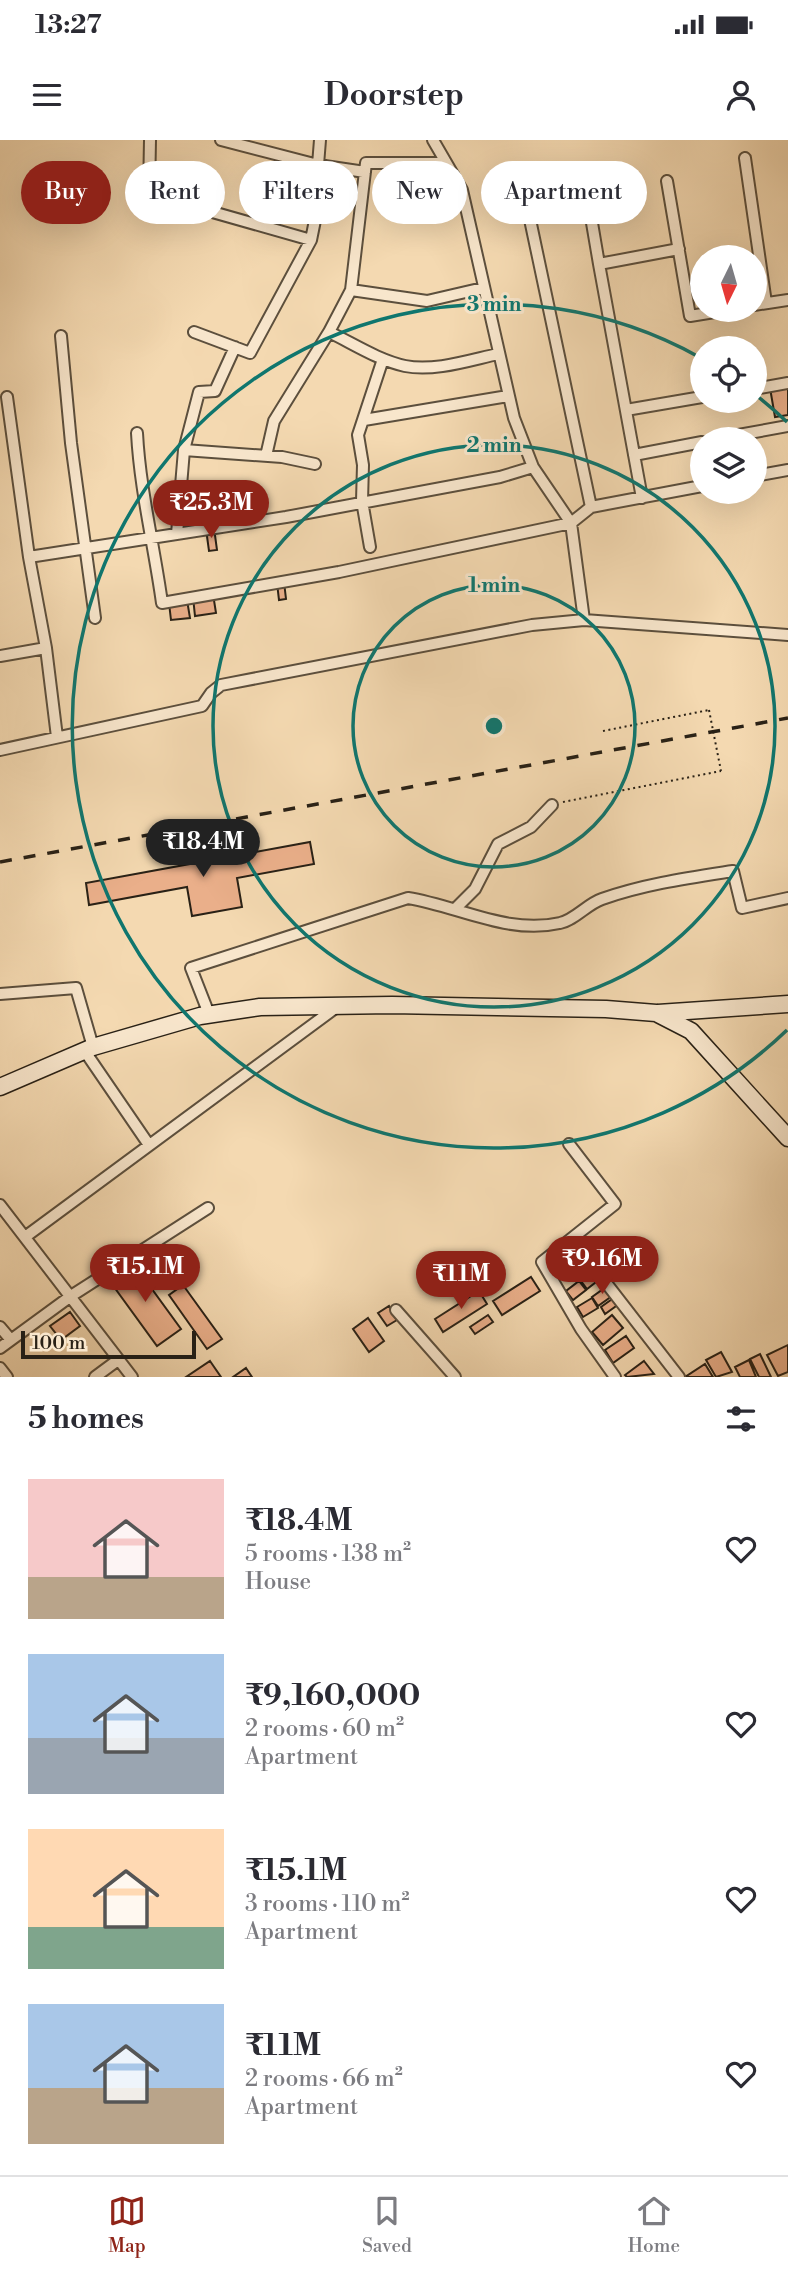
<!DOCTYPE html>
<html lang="en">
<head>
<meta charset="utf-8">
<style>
  :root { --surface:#fff; --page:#f7f7f7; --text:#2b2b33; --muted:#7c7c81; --line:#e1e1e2; --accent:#8f2418 }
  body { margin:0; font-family:"Libre Bodoni",serif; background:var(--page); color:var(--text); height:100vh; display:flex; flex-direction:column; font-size:26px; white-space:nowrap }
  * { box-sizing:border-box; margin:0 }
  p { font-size:23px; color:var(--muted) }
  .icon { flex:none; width:38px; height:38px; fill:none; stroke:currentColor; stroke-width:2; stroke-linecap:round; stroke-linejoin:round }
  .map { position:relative; height:1237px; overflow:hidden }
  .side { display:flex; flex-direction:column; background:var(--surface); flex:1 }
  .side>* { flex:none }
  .hud { position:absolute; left:21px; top:21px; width:747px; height:63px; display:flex; gap:14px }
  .needle { width:46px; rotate:185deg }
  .tools { position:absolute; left:690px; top:105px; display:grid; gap:14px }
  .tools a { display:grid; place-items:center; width:77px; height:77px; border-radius:50%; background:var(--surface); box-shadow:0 7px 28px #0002; font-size:35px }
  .scale { position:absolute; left:21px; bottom:18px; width:175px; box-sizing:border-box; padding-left:7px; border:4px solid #292116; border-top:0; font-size:19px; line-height:24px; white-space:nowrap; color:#292116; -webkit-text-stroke:5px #f8e6cc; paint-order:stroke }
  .price { position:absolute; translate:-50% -60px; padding:0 16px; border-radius:24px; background:var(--accent); color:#fff; font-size:23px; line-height:46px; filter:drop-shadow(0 2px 4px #0008) }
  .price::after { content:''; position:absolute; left:50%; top:42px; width:21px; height:16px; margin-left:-10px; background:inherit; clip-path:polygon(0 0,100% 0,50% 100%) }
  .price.current { background:#222; color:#fff }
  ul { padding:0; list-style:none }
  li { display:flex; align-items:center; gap:21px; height:175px; padding:0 28px }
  li span { display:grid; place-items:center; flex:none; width:196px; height:140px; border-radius:0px; color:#555 }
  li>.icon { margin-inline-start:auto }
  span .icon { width:84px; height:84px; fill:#fffc; stroke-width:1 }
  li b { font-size:30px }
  h2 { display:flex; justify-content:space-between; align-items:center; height:84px; padding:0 28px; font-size:30px }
  .pill { padding:0 24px; border-radius:32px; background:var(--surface); box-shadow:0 7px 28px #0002; font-size:24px; line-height:63px }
  .pill.current { background:var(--accent); color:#fff }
  .status { display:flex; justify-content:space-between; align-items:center; height:49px; padding:0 35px; background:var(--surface); direction:ltr }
  .status svg { height:19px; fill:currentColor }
  header { display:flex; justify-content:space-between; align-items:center; height:91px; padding:0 28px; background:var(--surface); font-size:32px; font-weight:600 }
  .tabs { display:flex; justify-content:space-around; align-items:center; height:98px; border-top:2px solid var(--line); background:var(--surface); font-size:19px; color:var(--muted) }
  .tabs a { display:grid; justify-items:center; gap:4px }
  .tabs .current { color:var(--accent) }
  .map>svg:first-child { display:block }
  .building { fill:#eaaf8a; stroke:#292116; stroke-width:2 }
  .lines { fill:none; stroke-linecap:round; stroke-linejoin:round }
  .street-casing { stroke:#5c4f3d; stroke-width:14 }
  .secondary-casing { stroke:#292116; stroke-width:19 }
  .path { stroke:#292116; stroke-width:2; stroke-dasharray:2 3.5; stroke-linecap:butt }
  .street { stroke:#f8e6cc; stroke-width:10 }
  .secondary { stroke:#f8e6cc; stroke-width:16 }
  .rail { stroke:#292116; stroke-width:3.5; stroke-dasharray:12 12; stroke-linecap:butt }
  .path-bridge { stroke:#292116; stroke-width:2; stroke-dasharray:2 3.5; stroke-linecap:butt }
  .ring { fill:none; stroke:#0f766e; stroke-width:3.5 }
  .centre { fill:#0f766e; stroke:#f8e6cc; stroke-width:3.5 }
  .ring-label { font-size:21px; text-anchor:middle; font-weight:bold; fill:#0f766e; stroke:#f8e6cc; stroke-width:6; stroke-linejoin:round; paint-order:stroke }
</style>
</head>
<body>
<div class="status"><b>13:27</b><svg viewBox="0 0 49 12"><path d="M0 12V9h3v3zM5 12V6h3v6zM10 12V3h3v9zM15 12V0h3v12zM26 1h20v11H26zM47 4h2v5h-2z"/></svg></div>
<header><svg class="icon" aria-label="menu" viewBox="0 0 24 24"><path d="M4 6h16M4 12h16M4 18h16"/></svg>Doorstep<svg class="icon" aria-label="person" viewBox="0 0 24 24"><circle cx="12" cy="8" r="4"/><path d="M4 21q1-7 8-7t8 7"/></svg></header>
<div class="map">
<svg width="788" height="1237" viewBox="0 0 788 1237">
  <rect width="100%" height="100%" fill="#f4d9b1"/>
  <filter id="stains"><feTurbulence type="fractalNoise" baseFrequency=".00286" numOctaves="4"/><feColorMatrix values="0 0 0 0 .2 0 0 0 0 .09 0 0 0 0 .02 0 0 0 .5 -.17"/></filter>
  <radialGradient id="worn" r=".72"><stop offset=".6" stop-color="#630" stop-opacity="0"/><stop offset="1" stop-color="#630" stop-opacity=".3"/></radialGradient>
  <path class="building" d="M788,245V275L775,277L770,248Z
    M214,388L217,410L209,411L206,389Z
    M284,442L286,459L279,460L277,443Z
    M213,454L216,473L195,476L193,457Z
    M187,460L190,478L171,480L169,463Z
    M310,702L314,724L237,738L242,767L192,776L187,747L89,765L86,743Z
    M572,1102L578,1108L566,1119L560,1112Z
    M439,1113L451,1131L441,1138L429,1120Z
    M566,1121L574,1129L563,1139L555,1131Z
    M133,1123L181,1189L157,1206L109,1140Z
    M595,1131L600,1139L587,1149L581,1141Z
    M531,1137L540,1151L502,1175L493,1161Z
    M579,1141L586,1150L573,1160L566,1151Z
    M183,1145L222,1199L207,1209L169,1155Z
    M606,1147L612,1156L598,1166L592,1157Z
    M479,1151L487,1164L443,1192L435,1179Z
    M615,1157L619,1164L605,1174L601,1167Z
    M592,1158L598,1168L583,1177L577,1167Z
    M389,1166L397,1180L387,1186L378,1173Z
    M70,1172L80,1186L61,1200L50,1186Z
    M488,1175L493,1182L475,1194L470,1187Z
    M612,1175L623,1188L603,1205L592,1192Z
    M368,1178L384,1201L369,1212L353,1189Z
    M626,1196L634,1208L613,1223L605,1210Z
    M788,1205V1232L778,1236L767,1215Z
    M721,1212L732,1232L716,1237L706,1220Z
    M760,1214L771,1237H759L750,1219Z
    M749,1220L756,1237H740L735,1227Z
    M210,1221L221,1237H186Z
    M644,1221L654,1234L627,1237L625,1235Z
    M705,1224L713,1237H685Z
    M246,1228L252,1237H233Z"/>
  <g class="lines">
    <defs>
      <path id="street" d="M150,0L149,54L311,100L326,26
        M221,0L318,25L365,32
        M433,0L462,50L514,278L533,327L571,383L584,480
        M745,18L766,163
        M318,25L320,0
        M583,30L599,124
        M521,37L591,367
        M667,41L690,176L727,170
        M351,150L427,161L483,148
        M754,165L788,160
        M194,192L250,213L311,100
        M329,192L351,150L366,23H446
        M61,196L71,303L95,478
        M754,249L788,243
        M7,257L29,417L286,377L500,337L533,327
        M626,270L702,257
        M364,280L508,256
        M137,293C140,350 154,405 162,463L339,432L571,383L591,367L702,346
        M716,299L788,286
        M184,310L199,252L215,251L235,207
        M634,315L702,302
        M266,316L274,281L329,192C354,204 378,220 405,226C434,232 470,220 498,214
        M754,336L788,330
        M642,358L599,124L679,109
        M177,394L184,310L282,317L315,324
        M370,407L362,361L363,325L358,295L383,219
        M46,508L57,597
        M0,516L46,508L29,417
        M0,610L202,566L211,553L221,545L532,485L584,480L788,495
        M455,769L475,749L498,704L531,687L552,665
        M0,854L76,848L93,907
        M209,874L191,828L408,758C458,766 508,795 560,783C575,780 587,764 602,759C645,744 688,738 733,731L742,768L788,758
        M84,910L149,1005
        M569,1004L615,1064L542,1122L581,1189L615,1237
        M0,1065L132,1237
        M25,1097L338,866
        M572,1099L679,1237
        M396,1170L455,1237
        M0,1187L11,1200
        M0,1208L71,1156L208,1068
        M0,1228L7,1237
        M95,1237L118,1220"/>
      <path id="secondary" d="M658,873L788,864
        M0,947L93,907L200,876L260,867L392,865L606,869L656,873L691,891L788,998"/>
    </defs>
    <use href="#street" class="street-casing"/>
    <use href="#secondary" class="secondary-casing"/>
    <path class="path" d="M603,591L709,570
      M563,662L721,631"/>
    <use href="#street" class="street"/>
    <use href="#secondary" class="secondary"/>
    <path class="rail" d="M0,722L788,578"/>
    <path class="path-bridge" d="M709,570L721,631"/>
  </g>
  <g class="ring">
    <circle cx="494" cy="586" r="141"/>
    <circle cx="494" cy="586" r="281"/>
    <path d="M787 890A422 422 0 1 1 699 217M757 256A422 422 0 0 1 787 282"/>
  </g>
  <circle cx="494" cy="586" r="10" class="centre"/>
  <g class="ring-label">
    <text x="494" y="171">3 min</text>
    <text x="494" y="312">2 min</text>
    <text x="494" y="452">1 min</text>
  </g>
  <rect width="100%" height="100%" filter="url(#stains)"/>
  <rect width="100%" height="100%" fill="url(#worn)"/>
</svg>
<div class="tools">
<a><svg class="needle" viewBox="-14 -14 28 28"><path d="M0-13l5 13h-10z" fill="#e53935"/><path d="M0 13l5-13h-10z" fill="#7c7c81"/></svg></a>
<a><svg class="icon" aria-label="locate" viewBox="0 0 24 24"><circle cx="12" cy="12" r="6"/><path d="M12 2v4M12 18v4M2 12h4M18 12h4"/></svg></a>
<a><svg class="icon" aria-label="layers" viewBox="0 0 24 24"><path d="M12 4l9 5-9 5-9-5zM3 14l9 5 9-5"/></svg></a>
</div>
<div class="scale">100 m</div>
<b class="price" style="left:211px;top:400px">₹25.3M</b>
<b class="price current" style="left:203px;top:739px">₹18.4M</b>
<b class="price" style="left:602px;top:1156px">₹9.16M</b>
<b class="price" style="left:145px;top:1164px">₹15.1M</b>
<b class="price" style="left:461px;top:1171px">₹11M</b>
<div class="hud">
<a class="pill current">Buy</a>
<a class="pill">Rent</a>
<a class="pill">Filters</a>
<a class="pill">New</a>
<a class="pill">Apartment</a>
</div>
</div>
<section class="side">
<h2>5 homes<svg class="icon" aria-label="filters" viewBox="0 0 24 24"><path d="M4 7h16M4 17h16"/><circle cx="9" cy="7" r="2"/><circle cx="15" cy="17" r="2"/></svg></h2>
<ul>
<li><span style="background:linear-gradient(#f6c9c9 70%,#b9a48a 0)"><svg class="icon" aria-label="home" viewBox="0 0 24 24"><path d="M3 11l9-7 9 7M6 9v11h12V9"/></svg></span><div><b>₹18.4M</b><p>5 rooms · 138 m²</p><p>House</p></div><svg class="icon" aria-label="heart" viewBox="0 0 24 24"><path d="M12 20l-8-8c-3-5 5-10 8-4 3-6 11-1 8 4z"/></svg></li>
<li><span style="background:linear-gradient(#a9c7e8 60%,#9aa5b1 0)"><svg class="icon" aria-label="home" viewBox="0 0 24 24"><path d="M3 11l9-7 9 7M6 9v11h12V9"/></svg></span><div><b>₹9,160,000</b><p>2 rooms · 60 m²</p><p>Apartment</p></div><svg class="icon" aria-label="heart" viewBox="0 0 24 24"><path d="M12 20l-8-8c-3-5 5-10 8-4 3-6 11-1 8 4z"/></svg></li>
<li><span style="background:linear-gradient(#ffd9b3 70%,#7fa58c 0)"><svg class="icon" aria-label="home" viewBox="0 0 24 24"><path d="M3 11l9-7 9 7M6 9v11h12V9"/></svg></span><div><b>₹15.1M</b><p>3 rooms · 110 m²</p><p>Apartment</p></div><svg class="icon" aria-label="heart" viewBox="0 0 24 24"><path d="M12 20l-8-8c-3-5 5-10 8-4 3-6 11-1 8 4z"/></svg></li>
<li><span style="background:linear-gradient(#a9c7e8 60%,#b9a48a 0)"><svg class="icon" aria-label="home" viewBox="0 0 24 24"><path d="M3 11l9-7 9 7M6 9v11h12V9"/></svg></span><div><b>₹11M</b><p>2 rooms · 66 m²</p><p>Apartment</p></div><svg class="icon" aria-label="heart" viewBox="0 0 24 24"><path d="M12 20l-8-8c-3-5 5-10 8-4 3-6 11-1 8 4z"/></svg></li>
</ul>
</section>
<nav class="tabs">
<a class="current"><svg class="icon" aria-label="map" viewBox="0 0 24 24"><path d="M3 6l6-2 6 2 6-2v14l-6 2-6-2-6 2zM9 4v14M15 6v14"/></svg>Map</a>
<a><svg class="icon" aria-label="saved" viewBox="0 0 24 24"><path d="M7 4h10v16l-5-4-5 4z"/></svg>Saved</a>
<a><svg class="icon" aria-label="home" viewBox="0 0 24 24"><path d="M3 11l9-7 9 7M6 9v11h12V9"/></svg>Home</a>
</nav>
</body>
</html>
